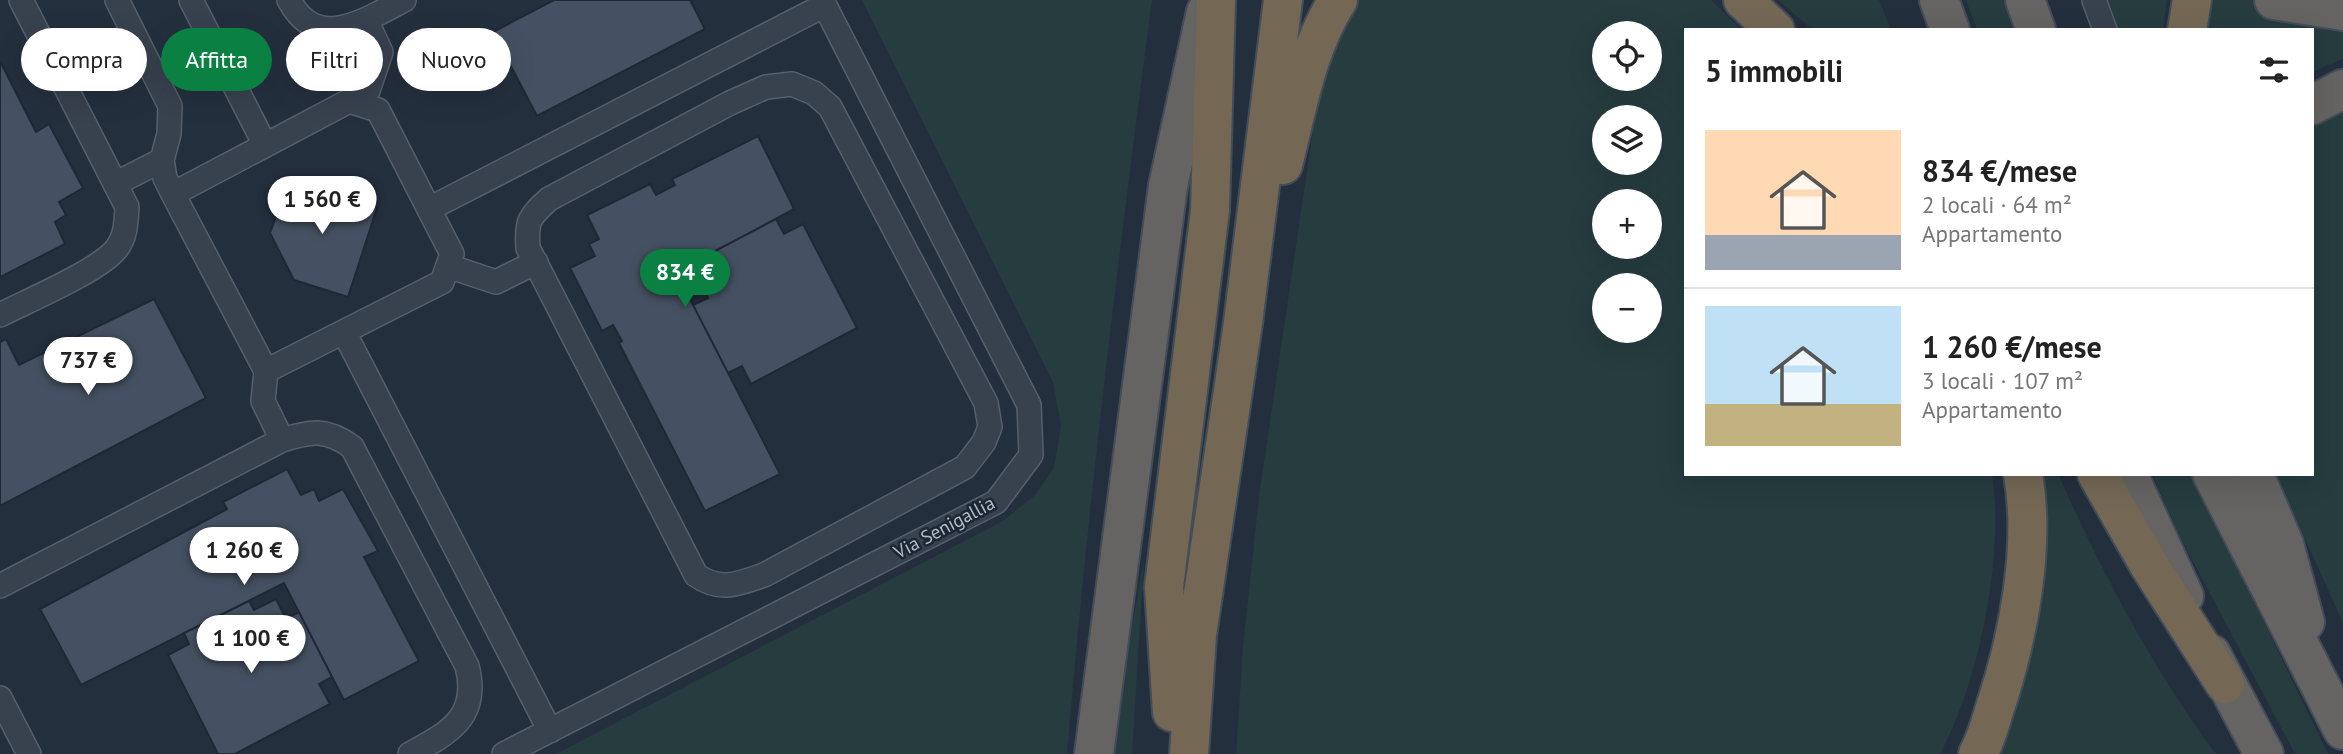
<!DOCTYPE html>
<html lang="it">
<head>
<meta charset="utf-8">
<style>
  :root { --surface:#fff; --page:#f2f2f2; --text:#222; --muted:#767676; --line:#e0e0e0; --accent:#0b8043 }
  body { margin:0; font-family:"PT Sans",sans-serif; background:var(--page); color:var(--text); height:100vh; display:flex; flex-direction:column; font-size:26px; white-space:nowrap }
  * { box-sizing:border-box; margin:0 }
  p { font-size:23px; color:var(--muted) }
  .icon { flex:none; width:38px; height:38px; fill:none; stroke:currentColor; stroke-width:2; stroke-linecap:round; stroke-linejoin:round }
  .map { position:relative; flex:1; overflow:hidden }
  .side { position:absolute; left:1684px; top:28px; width:630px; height:448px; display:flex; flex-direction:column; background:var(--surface); border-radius:0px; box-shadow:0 7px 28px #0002 }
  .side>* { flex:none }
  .hud { position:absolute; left:21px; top:28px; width:665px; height:63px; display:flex; gap:14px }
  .fabs { position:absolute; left:1592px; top:21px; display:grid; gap:14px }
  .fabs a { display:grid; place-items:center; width:70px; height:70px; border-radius:50%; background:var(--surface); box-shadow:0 7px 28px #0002; font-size:35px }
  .price { position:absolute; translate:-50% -60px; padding:0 16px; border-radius:24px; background:#fff; color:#222; font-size:23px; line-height:46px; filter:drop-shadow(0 2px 4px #0008) }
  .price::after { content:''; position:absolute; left:50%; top:42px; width:21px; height:16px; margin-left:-10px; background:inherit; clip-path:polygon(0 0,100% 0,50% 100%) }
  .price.on { background:var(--accent); color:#fff }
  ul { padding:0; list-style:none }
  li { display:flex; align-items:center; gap:21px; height:175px; padding:0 21px }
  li+li { border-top:2px solid var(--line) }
  li span { display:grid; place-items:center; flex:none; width:196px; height:140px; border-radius:0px; color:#555 }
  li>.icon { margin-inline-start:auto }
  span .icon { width:84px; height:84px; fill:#fffc; stroke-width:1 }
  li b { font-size:30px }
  h2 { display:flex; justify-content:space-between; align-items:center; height:84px; padding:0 21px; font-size:30px }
  .chip { padding:0 24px; border-radius:32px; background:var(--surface); box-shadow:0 7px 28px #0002; font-size:24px; line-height:63px }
  .chip.on { background:var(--accent); color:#fff }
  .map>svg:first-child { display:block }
  .green { fill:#263c3f; fill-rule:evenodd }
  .building { fill:#455162; stroke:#1f2835; stroke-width:2 }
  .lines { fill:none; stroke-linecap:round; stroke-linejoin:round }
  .service-casing { stroke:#565f6c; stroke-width:26 }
  .trunk-casing { stroke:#434c59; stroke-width:42 }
  .motorway-casing { stroke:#434c59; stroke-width:42 }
  .service { stroke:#38414e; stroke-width:23 }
  .trunk { stroke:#656462; stroke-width:38 }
  .motorway { stroke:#746855; stroke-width:38 }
  .labels { text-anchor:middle; stroke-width:5; stroke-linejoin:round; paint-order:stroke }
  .street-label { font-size:19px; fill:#b4bcc9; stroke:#1d2633 }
</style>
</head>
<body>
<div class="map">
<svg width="2343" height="754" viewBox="0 0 2343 754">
  <rect width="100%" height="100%" fill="#242f3e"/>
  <path class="green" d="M862,0H1152C1119,251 1088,502 1067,754H556L1003,521L1035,495L1054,468L1061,426L1053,382Z
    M1356,0H1711L1742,30H1685V474H1992C2005,555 1979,682 1940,754H1236L1243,647L1259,496L1320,83ZM1605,33H1650V79H1605ZM1605,117H1650V163H1605ZM1605,201H1650V247H1605ZM1605,285H1650V331H1605Z
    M1778,0H1879L1891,30H1813Z
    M1966,0H2003L2013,30H1977Z
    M2108,0H2167L2163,30H2119Z
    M2202,0H2265L2343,14V59L2312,72V30H2198Z
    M2343,100V623L2276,474H2312V116Z
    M2037,474H2058C2102,572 2152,668 2216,754H1990Z
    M2152,474H2192L2328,754H2295L2180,537Z
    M1144,560L1132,754H1109L1110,749Z"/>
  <path class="building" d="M554,0H690L705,29L537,116L493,32Z
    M0,61L36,132L49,124L83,188L59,202L66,215L55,222L65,244L0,277Z
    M758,136L794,209L676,272L780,474L705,511L619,343L622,341L613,325L602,331L570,268L595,256L589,244L599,239L587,215L650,184L656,195L675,185L672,179Z
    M290,178L377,208L348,297L294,280L270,233Z
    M776,219L784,234L803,224L857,328L751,384L742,366L728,373L693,305L708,298L698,278L718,267L711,253Z
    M154,299L206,398L0,506V342L6,339L19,365Z
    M287,469L301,495L314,489L319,501L343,489L378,551L364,557L419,661L344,700L284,583L81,685L40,609L227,509L223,502Z
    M276,599L286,619L299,612L332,677L319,684L330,704L235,754H218L168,655L189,644L184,633L249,601L254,610Z"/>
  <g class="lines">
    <defs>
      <path id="service" d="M117,0L170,106L169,134L162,160L165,178L173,194L266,371L442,282L452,254L378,110L349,101L173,194
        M191,0L265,145
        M289,0C317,53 365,20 404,0
        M2094,0L2105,30
        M792,84L814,93L830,107L986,403L990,427L984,442L965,467L764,575C738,584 720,592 696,575L528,248C526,221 529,217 549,199L730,103L766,87Z
        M363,105L381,52L366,20
        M115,184L162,160
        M429,209L825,5
        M448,266L496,282L536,262
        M0,315C27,301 101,270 117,248C126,236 126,222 127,207L21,0
        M344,332L550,731
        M266,371L263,401L282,440
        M0,586L282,440C311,431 326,428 352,447L467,666C480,717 449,733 410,754
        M0,698L29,754
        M504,754L996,502L1031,455L1029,405L822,0"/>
      <path id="trunk" d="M1939,0L1950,30
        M2025,0L2036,30
        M2274,0L2343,11
        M2312,105L2343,89
        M2128,474L2184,596
        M2212,474L2343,730
        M2254,474L2284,544L2305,622
        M2211,654L2264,754
        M1094,754L1168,186L1206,12"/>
      <path id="motorway" d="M1743,0L1775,30
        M2187,30L2192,0
        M1283,165C1297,110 1307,48 1338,0
        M2097,474L2149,565L2225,684
        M1172,712L1164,587L1210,210L1216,0
        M1189,754L1197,635L1243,323L1283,0
        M1978,754C1986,740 1990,724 1995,708C2018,639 2036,547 2023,474"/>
    </defs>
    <use href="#service" class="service-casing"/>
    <use href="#trunk" class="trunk-casing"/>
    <use href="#motorway" class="motorway-casing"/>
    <use href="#service" class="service"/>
    <use href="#trunk" class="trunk"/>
    <use href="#motorway" class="motorway"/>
  </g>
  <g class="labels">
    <g class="street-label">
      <text transform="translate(944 527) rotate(-28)" y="7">Via Senigallia</text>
    </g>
  </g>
</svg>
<div class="fabs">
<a><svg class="icon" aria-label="locate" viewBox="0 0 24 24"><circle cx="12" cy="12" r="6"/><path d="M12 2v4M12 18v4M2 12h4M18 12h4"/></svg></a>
<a><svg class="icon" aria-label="layers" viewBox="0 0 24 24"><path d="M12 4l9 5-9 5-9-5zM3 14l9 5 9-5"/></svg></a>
<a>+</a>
<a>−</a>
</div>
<b class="price" style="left:322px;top:236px">1 560 €</b>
<b class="price on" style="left:685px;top:309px">834 €</b>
<b class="price" style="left:88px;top:397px">737 €</b>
<b class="price" style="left:244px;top:587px">1 260 €</b>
<b class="price" style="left:251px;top:675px">1 100 €</b>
<div class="hud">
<a class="chip">Compra</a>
<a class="chip on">Affitta</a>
<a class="chip">Filtri</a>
<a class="chip">Nuovo</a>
</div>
<section class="side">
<h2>5 immobili<svg class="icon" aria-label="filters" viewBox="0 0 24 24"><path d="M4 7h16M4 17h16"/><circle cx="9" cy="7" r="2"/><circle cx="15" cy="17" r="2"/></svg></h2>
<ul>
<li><span style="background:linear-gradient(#ffd9b3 75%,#9aa5b1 0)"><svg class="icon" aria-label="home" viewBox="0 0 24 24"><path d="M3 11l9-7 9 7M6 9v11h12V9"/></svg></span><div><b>834 €/mese</b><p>2 locali · 64 m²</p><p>Appartamento</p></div></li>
<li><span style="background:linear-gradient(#bfe0f5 70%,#c2b280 0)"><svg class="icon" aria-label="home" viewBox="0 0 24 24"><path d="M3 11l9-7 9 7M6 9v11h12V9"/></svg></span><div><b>1 260 €/mese</b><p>3 locali · 107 m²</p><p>Appartamento</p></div></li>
</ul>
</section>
</div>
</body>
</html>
